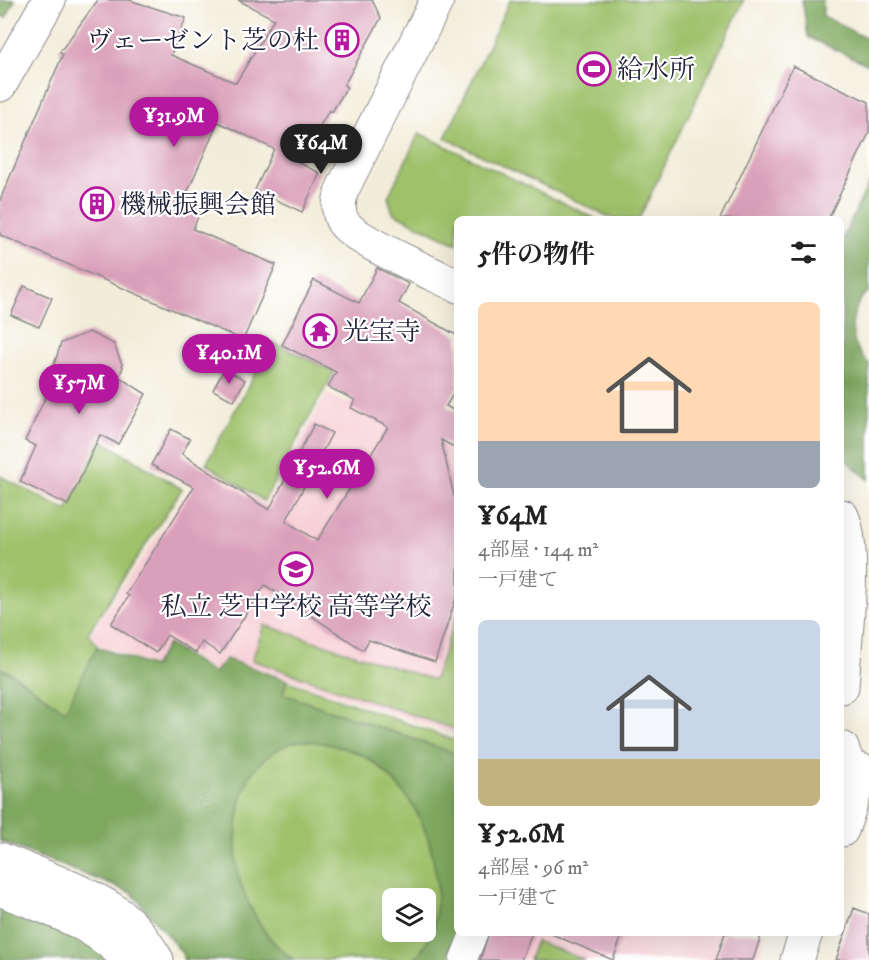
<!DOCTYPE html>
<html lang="ja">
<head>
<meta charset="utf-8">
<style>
  :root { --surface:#fff; --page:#f2f2f2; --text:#222; --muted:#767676; --accent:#b5179e }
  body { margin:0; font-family:"IM FELL DW Pica","Noto Serif JP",serif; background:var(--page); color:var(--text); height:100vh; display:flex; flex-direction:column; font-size:22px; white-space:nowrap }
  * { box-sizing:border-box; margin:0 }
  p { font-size:20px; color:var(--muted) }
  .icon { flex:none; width:33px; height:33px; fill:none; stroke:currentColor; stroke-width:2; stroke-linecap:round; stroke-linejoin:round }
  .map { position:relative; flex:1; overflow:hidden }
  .details { position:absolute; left:454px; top:216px; width:390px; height:720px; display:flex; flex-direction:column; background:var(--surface); border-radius:9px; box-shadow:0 6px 24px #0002 }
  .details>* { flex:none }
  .tools { position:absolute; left:382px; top:888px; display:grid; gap:12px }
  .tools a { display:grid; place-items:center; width:54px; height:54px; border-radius:9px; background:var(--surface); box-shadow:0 6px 24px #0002; font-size:30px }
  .price { position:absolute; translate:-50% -51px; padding:0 14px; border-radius:21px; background:var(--accent); color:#fff; font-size:20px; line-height:39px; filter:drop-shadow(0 2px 3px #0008) }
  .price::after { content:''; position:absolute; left:50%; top:36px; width:18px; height:14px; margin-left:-9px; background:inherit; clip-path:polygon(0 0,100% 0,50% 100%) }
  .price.current { background:#222; color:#fff }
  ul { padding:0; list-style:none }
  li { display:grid; align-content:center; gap:12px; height:318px; padding:0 24px }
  li span { display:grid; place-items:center; height:186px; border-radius:9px; color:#555 }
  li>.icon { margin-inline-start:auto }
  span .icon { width:108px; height:108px; fill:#fffc; stroke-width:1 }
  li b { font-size:26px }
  h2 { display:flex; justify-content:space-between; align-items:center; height:72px; padding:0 24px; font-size:26px }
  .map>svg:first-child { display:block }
  .built { fill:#f7cfd5 }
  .green { fill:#9ec16a; stroke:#607252; stroke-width:1.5; fill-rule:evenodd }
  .forest { fill:#7ea75e; stroke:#50644c; stroke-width:1.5 }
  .building { fill:#daa0b9 }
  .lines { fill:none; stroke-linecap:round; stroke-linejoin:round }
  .street-casing { stroke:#8a888a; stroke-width:29 }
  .secondary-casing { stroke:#8a888a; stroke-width:35 }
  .primary-casing { stroke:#8a888a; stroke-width:35 }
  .street { stroke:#fff; stroke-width:27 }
  .secondary { stroke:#fff; stroke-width:33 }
  .primary { stroke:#fff; stroke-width:33 }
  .labels { text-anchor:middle; stroke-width:4.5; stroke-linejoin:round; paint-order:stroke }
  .poi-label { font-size:26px; fill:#22223b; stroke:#fff; text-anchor:start }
</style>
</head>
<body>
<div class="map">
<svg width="869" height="960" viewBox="0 0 869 960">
  <rect width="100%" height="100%" fill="#fff"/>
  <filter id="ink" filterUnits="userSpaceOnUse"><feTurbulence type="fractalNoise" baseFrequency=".0167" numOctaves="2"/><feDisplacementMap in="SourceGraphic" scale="12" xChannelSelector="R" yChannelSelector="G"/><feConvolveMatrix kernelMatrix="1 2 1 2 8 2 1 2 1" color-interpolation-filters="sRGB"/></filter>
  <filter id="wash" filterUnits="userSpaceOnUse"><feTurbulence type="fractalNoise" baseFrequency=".008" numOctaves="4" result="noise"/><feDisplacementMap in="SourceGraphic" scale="24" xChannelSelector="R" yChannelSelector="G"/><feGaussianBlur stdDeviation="1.35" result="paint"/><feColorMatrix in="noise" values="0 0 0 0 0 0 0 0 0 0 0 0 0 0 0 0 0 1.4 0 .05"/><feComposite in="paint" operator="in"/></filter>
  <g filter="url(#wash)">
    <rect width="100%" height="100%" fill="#f2edd9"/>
    <path class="built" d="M375,357L397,417L457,452V736L225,657L215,671L168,642L153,665L98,644L90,633L206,466L266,505L327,393L342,402H352Z
      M485,933H767L759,960H474Z"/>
    <path class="green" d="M510,0H744L639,219H613L445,138Z
      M419,133L596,219H458L457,244L393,213L388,197Z
      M272,342L334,372L264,501L206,464Z
      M101,440L182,489L88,633L98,647L153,667L168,644L214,673L226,659L457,741L458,933H473L462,960H184L182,953L132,893L0,841V476L67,511ZM393,898H426V932H393Z
      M457,615V730L252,660L264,625L434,680Z
      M536,941L585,960H529Z"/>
    <path class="forest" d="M0,0H15L6,18L0,15Z
      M802,0H823V16L869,40V65L808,37Z
      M869,183V292C857,297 850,322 853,334C854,344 861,357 869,363V480L842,457V239Z
      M168,644L214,673L226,659L287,680L283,694L457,754V931L446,960H413C433,943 439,910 437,885C434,852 425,818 403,792C393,779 381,767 367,758C352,749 319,740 301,741C282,743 259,760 250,776C238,798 236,827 236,852C235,888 263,941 295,960H184L182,953L132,893L0,841V668L11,673L65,711L97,647L153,667Z
      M0,901L118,960H0Z"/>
    <g id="blocks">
      <path class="building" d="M98,0H129L186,18L171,55L236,83L274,19L238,0H372L381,18L344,85L347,87L332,112L329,110L299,163L320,173L302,212L255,190L274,149L218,122L184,200L202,207L193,229L276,265L243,340L0,235V200L63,54L59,53Z
        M793,66L869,102V133L828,219H720Z
        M377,268L409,284L399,303L458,336V386L446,406L458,413V449L441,440L454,496L458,497V592L435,662L369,640L363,650L265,585L220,654L202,642L196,653L167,635L156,653L111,624L129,596L126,594L194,487L151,465L171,429L190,439L182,454L269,510L314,424L332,433L286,521L317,541L388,427L351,408L355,400L328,387L336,372L282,345L314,280L359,303Z
        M24,286L52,298L39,327L11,315Z
        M89,332L114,344L123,367L119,377L146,394L118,444L100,435L68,505L20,482L36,446L25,441L55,377L52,371L61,343Z
        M224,369L245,380L234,401L213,390Z
        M854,908L869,914V960H836Z
        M489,933H532L521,960H480Z
        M549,933H623L613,960Z
        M725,933H762L753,960H716Z"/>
    </g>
  </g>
  <g filter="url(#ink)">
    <use href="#blocks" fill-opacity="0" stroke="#8a888a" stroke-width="1.5"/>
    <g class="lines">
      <defs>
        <path id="street" d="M463,960L474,933"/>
        <path id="secondary" d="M437,0L342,190C339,201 337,212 343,222C355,241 434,274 458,286
          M0,85L49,0
          M842,516C858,550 844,646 842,687
          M842,748L849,766L869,773
          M842,830L862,772
          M797,960L806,933"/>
        <path id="primary" d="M0,859C38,875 80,888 115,911C133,923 146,942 157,960
          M0,889C44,908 96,922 128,960"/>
      </defs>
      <use href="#street" class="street-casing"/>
      <use href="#secondary" class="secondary-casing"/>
      <use href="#primary" class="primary-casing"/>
      <use href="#street" class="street"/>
      <use href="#secondary" class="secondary"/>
      <use href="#primary" class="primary"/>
    </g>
  </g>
  <defs>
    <symbol id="building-ring" viewBox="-11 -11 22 22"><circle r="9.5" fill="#fff" stroke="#b5179e" stroke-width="1.5"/><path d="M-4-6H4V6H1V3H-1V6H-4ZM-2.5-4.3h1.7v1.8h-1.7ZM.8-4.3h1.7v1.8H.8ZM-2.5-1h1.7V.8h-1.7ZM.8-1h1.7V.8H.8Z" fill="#b5179e"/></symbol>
    <symbol id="stadium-ring" viewBox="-11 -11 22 22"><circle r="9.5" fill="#fff" stroke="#b5179e" stroke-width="1.5"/><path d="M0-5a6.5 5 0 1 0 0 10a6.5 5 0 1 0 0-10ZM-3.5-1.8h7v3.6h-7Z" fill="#b5179e"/></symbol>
    <symbol id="temple-ring" viewBox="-11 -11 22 22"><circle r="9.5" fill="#fff" stroke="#b5179e" stroke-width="1.5"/><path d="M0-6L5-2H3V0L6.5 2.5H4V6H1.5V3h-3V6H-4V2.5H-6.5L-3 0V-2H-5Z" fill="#b5179e"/></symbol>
    <symbol id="school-ring" viewBox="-11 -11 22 22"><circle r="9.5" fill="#fff" stroke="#b5179e" stroke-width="1.5"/><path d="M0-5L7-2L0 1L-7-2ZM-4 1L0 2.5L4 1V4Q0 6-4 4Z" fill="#b5179e"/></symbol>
  </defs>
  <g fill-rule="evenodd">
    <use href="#building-ring" x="323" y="21" width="38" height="38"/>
    <use href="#stadium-ring" x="575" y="50" width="38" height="38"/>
    <use href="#building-ring" x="78" y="185" width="38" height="38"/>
    <use href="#temple-ring" x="301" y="312" width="38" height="38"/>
    <use href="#school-ring" x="277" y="550" width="38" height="38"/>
  </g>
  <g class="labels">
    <g class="poi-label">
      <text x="319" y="49" text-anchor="end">ヴェーゼント芝の杜</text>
      <text x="617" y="78">給水所</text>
      <text x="120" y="213">機械振興会館</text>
      <text x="343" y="340">光宝寺</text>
      <text x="296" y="615" text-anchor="middle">私立 芝中学校 高等学校</text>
    </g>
  </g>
</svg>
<div class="tools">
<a><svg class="icon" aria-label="layers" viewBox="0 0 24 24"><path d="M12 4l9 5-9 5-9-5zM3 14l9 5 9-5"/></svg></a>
</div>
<b class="price" style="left:174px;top:148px">¥31.9M</b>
<b class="price current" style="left:321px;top:175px">¥64M</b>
<b class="price" style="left:229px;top:385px">¥40.1M</b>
<b class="price" style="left:79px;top:415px">¥57M</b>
<b class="price" style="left:327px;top:500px">¥52.6M</b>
<section class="details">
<h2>5件の物件<svg class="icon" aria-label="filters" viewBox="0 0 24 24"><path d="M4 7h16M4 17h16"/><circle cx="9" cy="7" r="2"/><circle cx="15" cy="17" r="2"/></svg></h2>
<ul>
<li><span style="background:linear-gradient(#ffd9b3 75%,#9aa5b1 0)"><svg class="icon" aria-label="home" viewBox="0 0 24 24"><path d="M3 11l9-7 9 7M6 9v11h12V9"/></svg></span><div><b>¥64M</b><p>4部屋 · 144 m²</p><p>一戸建て</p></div></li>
<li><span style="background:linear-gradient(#c9d6e8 75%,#c2b280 0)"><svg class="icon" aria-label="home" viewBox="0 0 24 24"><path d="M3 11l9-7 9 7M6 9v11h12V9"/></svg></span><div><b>¥52.6M</b><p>4部屋 · 96 m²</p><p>一戸建て</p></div></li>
</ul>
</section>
</div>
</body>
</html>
